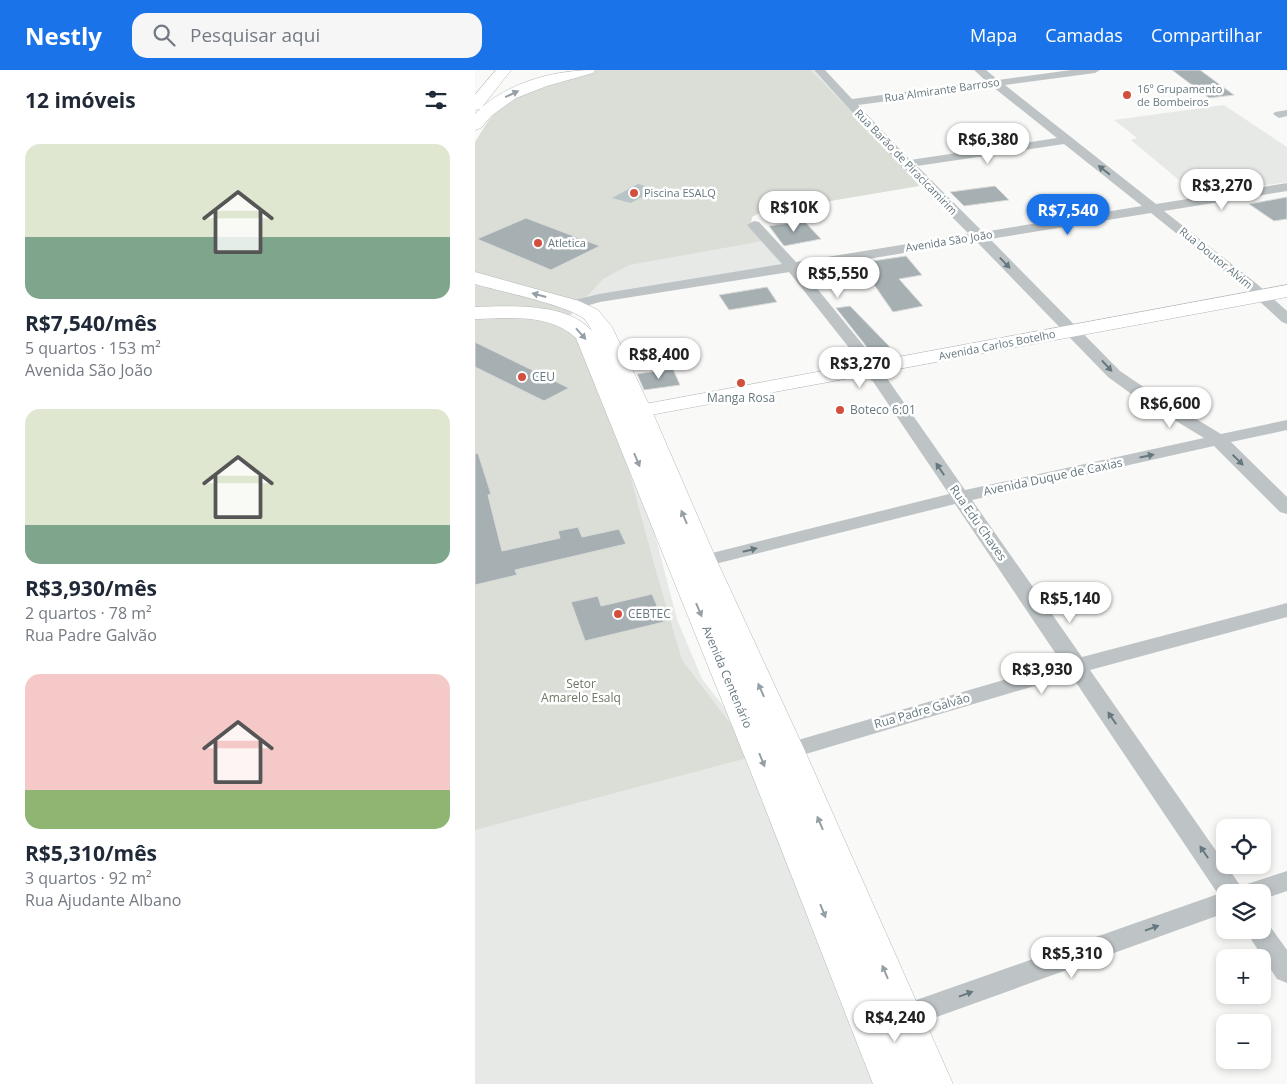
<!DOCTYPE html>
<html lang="pt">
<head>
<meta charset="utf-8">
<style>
  :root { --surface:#fff; --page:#f6f6f7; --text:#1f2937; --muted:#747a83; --accent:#1a73e8 }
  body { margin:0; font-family:"Open Sans",sans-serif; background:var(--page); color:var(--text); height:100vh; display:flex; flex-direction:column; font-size:19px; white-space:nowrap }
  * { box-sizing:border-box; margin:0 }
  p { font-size:16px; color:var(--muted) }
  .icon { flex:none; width:28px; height:28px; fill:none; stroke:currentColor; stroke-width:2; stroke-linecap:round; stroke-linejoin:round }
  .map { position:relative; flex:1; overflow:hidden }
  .panel { display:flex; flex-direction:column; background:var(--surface); width:475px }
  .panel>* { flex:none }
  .controls { position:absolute; left:741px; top:749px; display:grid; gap:10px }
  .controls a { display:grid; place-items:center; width:55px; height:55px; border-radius:10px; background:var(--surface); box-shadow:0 2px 8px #0003; font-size:25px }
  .price { position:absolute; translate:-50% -42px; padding:0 11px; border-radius:18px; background:#fff; color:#222; font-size:16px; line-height:32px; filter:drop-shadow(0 1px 2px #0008) }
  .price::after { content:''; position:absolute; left:50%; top:30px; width:15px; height:11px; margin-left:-8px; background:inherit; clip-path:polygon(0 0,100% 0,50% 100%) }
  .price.active { background:var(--accent); color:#fff }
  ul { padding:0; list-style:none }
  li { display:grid; align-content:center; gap:10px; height:265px; padding:0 25px }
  li span { display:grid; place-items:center; height:155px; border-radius:15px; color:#555 }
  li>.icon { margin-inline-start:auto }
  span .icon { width:90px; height:90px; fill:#fffc; stroke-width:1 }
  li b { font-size:21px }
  h2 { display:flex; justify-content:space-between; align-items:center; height:60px; padding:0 25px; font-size:21px }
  header { display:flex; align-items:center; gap:30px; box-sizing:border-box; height:70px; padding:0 25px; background:var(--accent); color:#fff }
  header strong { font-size:24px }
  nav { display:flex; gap:28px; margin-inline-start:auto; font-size:18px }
  .search { width:350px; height:45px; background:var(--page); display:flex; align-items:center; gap:12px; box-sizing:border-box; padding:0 18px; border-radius:15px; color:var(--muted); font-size:19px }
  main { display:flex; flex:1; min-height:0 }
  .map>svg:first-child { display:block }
  .built { fill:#e7e9e7 }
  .green { fill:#daded7 }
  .water { fill:#b8c4c7 }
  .building { fill:#a6b0b3; stroke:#dbdbd9 }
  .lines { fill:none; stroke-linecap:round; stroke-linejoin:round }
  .minor-tunnel { stroke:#d4d9d9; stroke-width:16; stroke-dasharray:16 8; stroke-linecap:butt }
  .major-casing { stroke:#b2b8bb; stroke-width:1 }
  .highway-casing { stroke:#b4b9bb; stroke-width:1 }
  .minor { fill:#bec4c6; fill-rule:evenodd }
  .major { fill:#fff; fill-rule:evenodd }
  .highway { fill:#fff; fill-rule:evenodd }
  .oneway { fill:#94a0a5 }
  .oneway2 { fill:#66787f }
  .poi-dot { fill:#d24f3e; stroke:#fff; stroke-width:2 }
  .labels { text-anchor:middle; stroke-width:5; stroke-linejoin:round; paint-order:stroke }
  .far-poi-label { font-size:11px; fill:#66787f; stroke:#fff; text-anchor:start }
  .far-street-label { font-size:11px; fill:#66787f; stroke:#fff }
  .poi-label { font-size:12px; fill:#66787f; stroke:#fff; text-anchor:start }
  .street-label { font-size:12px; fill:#66787f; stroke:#fff }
  .park-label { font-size:12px; fill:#6b7865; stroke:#fff }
</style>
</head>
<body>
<header>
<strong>Nestly</strong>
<div class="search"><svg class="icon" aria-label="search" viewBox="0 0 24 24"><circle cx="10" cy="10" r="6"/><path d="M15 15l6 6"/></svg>Pesquisar aqui</div>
<nav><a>Mapa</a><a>Camadas</a><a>Compartilhar</a></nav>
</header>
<main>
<section class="panel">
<h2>12 imóveis<svg class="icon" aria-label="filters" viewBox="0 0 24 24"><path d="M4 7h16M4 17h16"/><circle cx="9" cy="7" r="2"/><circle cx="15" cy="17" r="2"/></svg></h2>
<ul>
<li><span style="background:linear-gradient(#dfe7d0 60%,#7fa58c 0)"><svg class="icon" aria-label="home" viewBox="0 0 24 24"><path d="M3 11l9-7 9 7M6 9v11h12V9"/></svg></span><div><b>R$7,540/mês</b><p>5 quartos · 153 m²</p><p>Avenida São João</p></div></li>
<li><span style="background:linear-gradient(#dfe7d0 75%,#7fa58c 0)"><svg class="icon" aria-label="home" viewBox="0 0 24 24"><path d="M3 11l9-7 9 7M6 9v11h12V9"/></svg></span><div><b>R$3,930/mês</b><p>2 quartos · 78 m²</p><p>Rua Padre Galvão</p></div></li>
<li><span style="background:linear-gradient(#f6c9c9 75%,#8fb573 0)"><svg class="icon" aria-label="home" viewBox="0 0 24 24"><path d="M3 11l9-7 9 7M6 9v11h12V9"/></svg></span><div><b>R$5,310/mês</b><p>3 quartos · 92 m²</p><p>Rua Ajudante Albano</p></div></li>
</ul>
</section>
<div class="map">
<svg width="812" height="1014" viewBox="0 0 812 1014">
  <rect width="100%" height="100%" fill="#f9f9f7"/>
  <path class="built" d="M130,0H339L448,115L284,143L277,147L276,153L316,202L114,232L86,252L157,377L202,549L227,609L284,682L408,1014H0V71L24,43Z
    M749,35L812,77V112L723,126L656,70L662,68L639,50Z"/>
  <path class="green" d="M116,0H336L431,98L444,116L284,143L277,147L276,152L288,171L154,195L128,209L90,250L97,255L142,357L181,501L207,590L280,686L0,760V73C6,63 11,52 20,43C44,18 84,11 116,0Z"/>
  <path class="water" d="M163,114L182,119L156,133L137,128Z"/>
  <path class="building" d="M697,0H725L759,25L734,28Z
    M520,116L534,130L489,136L475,122Z
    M812,127V149L799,151L774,134Z
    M51,148L125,176L76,200L2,169Z
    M329,151L346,169L309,176L294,156Z
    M431,186L447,205L424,209L448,236L418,242L384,193Z
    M292,217L302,232L254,240L244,225Z
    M375,236L415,277L395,281L361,238Z
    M0,272L94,318L69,331L0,297Z
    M198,299L205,315L169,320L162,304Z
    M3,383L16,424L13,425L27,481L85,468L83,461L103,457L107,467L144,459L151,474L40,500L42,505L0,515V384Z
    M177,524L189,552L110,571L96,532L123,526L126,536Z"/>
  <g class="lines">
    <path class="minor-tunnel" d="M385,281L403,307"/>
    <defs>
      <path id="major" d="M812,215V227L143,351L135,350L132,345L135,340L143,339Z"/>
      <path id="highway" d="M21,0H36L7,37C38,11 81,0 120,0L118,3L72,16L41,28L16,46L6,58L0,60V44L5,39L0,40V25Z
        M0,202L104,231L123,240L137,257L177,341L242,491L330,681L478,1014H398L281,715L101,268C74,243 34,248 0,249V237C34,236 92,232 117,261C115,257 112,251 108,248C91,235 24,221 0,214Z"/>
    </defs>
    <use href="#major" class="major-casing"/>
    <use href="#highway" class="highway-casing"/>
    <path class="minor" d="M339,0H350L377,29L511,11L499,0H511L523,10L596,0H625L620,3L530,15L681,134L812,113V121L689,141L782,214L812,241V254L807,252L772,220L676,143L515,169L645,301L667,316L746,364L812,350V360L756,372L812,427V444L805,442L739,376L497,430L607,587L812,533V547L615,600L767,818L769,815L812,801V821L788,829V822H750V843L420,962L410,959L406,950L410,941L743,824L596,605L314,689L306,687L302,681L306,675L587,593L480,434L228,497L221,495L218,491L221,487L474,424L395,307L397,304H409L490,420L729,368L655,323L633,307L501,171L327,200L393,281L391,284H379L314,202L125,232L97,240L92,238L89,235L92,232L124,224L307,194L272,155L279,151L284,152L321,192L494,164L427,97ZM518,17L582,68L435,90L383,35ZM589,74L667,136L508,162L442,96Z
      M812,40V46L804,48L798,44L800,42Z
      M788,851L792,852L812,880V913L802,909L770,860H788Z"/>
    <use href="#major" class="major"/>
    <use href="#highway" class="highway"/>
  </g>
  <defs><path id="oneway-solid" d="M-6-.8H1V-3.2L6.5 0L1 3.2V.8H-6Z" transform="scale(1.25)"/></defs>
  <g class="oneway">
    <use href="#oneway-solid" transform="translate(37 24) rotate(-25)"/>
    <use href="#oneway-solid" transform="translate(64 225) rotate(-165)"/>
    <use href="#oneway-solid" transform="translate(106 264) rotate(48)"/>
    <use href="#oneway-solid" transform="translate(162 390) rotate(67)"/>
    <use href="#oneway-solid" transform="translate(209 447) rotate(-113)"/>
    <use href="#oneway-solid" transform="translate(224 540) rotate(67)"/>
    <use href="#oneway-solid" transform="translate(286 620) rotate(-114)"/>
    <use href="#oneway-solid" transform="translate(287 690) rotate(68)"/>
    <use href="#oneway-solid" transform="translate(345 753) rotate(-113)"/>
    <use href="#oneway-solid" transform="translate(348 841) rotate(68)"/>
    <use href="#oneway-solid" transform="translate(410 902) rotate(-113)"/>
  </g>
  <g class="oneway2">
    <use href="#oneway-solid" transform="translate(629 100) rotate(-142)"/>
    <use href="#oneway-solid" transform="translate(530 193) rotate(46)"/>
    <use href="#oneway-solid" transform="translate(632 296) rotate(47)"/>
    <use href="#oneway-solid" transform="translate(672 386) rotate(-12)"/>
    <use href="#oneway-solid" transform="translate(763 390) rotate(44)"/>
    <use href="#oneway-solid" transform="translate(465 399) rotate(-124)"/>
    <use href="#oneway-solid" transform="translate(275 480) rotate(-14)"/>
    <use href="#oneway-solid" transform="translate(637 648) rotate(-124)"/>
    <use href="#oneway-solid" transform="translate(729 782) rotate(-124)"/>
    <use href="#oneway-solid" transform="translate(677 858) rotate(-20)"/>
    <use href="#oneway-solid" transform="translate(491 924) rotate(-20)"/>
  </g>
  <g class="poi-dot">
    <circle cx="652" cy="25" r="5"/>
    <circle cx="159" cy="123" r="5"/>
    <circle cx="63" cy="173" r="5"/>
    <circle cx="47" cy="307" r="5"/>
    <circle cx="266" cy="313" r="5"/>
    <circle cx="365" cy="340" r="5"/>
    <circle cx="143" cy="544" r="5"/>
  </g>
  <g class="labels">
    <g class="far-poi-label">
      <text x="662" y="23">16º Grupamento<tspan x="662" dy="13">de Bombeiros</tspan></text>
      <text x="169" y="127">Piscina ESALQ</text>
      <text x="73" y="177">Atletica</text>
    </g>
    <g class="far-street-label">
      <text transform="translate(467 20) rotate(-8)" y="4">Rua Almirante Barroso</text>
      <text transform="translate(431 92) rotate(46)" y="4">Rua Barão de Piracicamirim</text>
      <text transform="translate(474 171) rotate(-9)" y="4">Avenida São João</text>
      <text transform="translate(741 188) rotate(39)" y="4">Rua Doutor Alvim</text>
      <text transform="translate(522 275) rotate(-11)" y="4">Avenida Carlos Botelho</text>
    </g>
    <g class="poi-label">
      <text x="57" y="311">CEU</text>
      <text x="266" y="332" text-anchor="middle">Manga Rosa</text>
      <text x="375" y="344">Boteco 6:01</text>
      <text x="153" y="548">CEBTEC</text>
    </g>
    <g class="street-label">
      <text transform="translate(578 407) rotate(-12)" y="4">Avenida Duque de Caxias</text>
      <text transform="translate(503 453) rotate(55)" y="4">Rua Edu Chaves</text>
      <text transform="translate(252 607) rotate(67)" y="4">Avenida Centenário</text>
      <text transform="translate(447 641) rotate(-16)" y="4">Rua Padre Galvão</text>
    </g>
    <g class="park-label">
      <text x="106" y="618">Setor<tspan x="106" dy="14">Amarelo Esalq</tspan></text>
    </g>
  </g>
</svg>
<div class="controls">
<a><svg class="icon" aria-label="locate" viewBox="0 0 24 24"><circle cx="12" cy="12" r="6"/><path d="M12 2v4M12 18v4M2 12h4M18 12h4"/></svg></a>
<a><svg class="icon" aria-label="layers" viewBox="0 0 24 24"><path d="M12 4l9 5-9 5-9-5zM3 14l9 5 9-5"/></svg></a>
<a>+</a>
<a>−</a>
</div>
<b class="price" style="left:513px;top:95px">R$6,380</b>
<b class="price" style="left:747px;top:141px">R$3,270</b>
<b class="price" style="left:319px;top:163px">R$10K</b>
<b class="price active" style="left:593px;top:166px">R$7,540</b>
<b class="price" style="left:363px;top:229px">R$5,550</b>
<b class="price" style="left:184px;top:310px">R$8,400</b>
<b class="price" style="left:385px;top:319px">R$3,270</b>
<b class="price" style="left:695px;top:359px">R$6,600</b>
<b class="price" style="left:595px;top:554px">R$5,140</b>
<b class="price" style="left:567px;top:625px">R$3,930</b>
<b class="price" style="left:597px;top:909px">R$5,310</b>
<b class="price" style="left:420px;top:973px">R$4,240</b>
</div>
</main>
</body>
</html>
